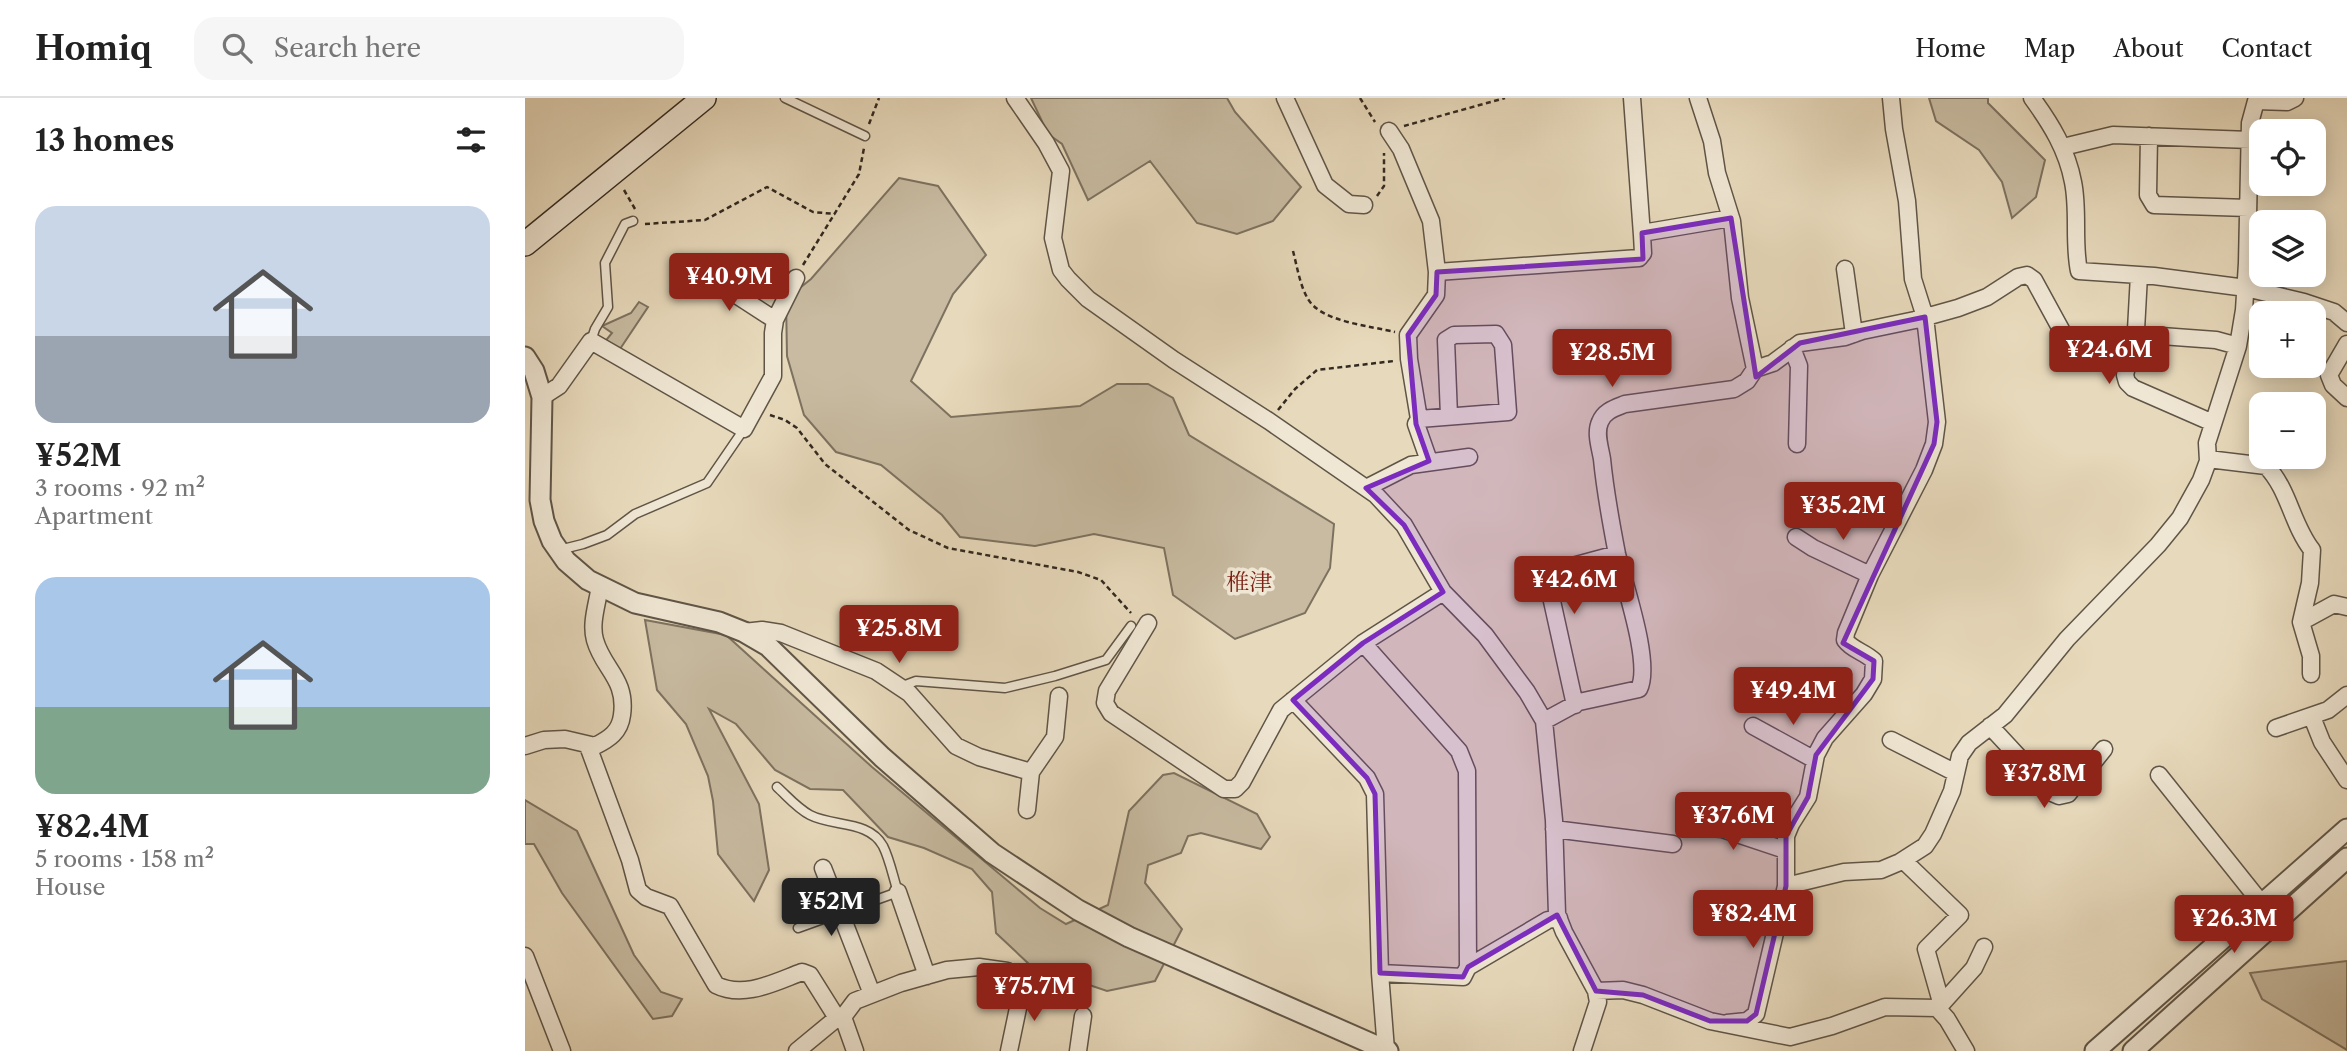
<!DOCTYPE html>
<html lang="en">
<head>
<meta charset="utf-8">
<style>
  :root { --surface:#fff; --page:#f6f6f6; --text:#222; --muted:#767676; --line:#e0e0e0; --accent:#8f2418 }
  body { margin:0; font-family:"Libre Caslon Text","Noto Serif JP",serif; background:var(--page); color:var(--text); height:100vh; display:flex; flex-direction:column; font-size:26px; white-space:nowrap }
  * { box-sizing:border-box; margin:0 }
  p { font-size:23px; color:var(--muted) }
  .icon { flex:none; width:38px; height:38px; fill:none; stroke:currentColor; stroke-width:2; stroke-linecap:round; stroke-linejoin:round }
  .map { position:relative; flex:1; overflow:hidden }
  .sheet { display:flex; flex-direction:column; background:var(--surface); width:525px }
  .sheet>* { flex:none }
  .fabs { position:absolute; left:1724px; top:21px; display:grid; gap:14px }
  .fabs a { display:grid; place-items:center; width:77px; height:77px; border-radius:14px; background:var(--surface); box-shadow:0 4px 18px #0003; font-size:35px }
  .price { position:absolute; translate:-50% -60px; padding:0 16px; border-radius:7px; background:var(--accent); color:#fff; font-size:23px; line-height:46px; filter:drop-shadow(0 2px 4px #0008) }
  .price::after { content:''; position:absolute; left:50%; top:42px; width:21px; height:16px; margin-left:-10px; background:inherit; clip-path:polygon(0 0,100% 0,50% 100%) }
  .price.active { background:#222; color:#fff }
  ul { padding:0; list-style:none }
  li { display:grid; align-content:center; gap:14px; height:371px; padding:0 35px }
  li span { display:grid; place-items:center; height:217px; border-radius:21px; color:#555 }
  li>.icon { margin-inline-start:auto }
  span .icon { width:126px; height:126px; fill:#fffc; stroke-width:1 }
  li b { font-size:30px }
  h2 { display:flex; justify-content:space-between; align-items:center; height:84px; padding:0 35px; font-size:30px }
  header { display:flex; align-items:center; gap:42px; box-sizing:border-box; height:98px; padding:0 35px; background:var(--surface); border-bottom:2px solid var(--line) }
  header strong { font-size:33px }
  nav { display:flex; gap:38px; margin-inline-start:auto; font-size:24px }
  .search { width:490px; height:63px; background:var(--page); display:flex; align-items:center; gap:18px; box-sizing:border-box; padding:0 24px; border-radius:21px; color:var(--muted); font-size:26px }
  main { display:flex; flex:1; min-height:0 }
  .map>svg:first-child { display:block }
  .green { fill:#c8bba1; stroke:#7d7260; stroke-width:2 }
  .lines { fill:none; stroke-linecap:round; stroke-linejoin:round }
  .service-casing { stroke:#5f5547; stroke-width:11 }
  .minor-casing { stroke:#5f5547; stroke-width:19 }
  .tertiary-casing { stroke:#5f5547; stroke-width:23 }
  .secondary-casing { stroke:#322920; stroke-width:26 }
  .path { stroke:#322920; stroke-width:2.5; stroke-dasharray:5 3.5; stroke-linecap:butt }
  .service { stroke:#efe6d3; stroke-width:8 }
  .minor { stroke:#efe6d3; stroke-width:16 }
  .tertiary { stroke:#efe6d3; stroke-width:19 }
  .secondary { stroke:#efe6d3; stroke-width:23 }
  .marked { fill:#7b2cbf; fill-opacity:0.2; stroke:#7b2cbf; stroke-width:5; stroke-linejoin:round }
  .labels { text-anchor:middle; stroke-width:7; stroke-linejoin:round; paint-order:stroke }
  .quarter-label { font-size:23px; fill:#7a1f14; stroke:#efe6d3 }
</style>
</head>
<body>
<header>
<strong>Homiq</strong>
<div class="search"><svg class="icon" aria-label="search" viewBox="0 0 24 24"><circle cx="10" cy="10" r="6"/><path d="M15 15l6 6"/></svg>Search here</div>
<nav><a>Home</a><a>Map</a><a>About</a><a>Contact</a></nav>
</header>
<main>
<section class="sheet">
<h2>13 homes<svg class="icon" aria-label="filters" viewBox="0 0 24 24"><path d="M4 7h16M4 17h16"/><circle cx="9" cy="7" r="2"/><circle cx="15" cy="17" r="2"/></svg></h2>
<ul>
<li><span style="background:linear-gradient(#c9d6e8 60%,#9aa5b1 0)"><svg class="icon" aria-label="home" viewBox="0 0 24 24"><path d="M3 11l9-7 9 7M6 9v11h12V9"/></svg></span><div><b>¥52M</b><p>3 rooms · 92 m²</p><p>Apartment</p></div></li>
<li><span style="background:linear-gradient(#a9c7e8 60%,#7fa58c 0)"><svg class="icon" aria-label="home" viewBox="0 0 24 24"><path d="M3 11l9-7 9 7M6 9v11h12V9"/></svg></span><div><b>¥82.4M</b><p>5 rooms · 158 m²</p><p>House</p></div></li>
</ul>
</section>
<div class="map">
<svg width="1822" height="953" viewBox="0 0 1822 953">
  <rect width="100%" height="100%" fill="#e7d9bb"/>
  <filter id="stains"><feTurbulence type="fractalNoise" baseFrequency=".00286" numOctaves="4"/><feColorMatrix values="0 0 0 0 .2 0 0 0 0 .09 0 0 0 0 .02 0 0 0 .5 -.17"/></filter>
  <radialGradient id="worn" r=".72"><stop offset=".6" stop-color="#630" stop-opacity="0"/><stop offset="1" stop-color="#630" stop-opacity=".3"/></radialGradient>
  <path class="green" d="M506,0H702L710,14L776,89L748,123L712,136L672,125L625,63L563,102L537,46L523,36Z
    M1404,0H1463V5L1520,62L1511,99L1487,120L1477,84L1454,52L1411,23Z
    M374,80L413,88L461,157L428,196L386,283L426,319L555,308L592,286H623L648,300L664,337L809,426L805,470L780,515L710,541L648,497L639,450L569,436L510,448L435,439L417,417L356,367L311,354L279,317L262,258L261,201L286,181Z
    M114,204L123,209L93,254L78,246L87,235L77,228L106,215Z
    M120,522L201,537L347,669L515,810L541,826L583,807L604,713L638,677L649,675L732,716L745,739L736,751L676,735L663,738L656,755L623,767L620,785L657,831L630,883L582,893L505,867L471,835L467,794L447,771L399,750L363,739L318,692L285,691L250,672L211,626L184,611L234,706L244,772L229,803L193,756L188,703L183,678L161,626L132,592Z
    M0,702L52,733L109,857L136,894L157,901L147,918L128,921L37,795L9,746H0Z
    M1822,863V952L1737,901L1725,875Z"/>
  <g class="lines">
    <defs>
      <path id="service" d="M260,0L340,38
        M66,243L70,231L83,209L80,165L100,126L108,123
        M34,452L58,446L82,437L110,416L182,385L219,331
        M375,589L391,583L480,590L530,578L581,562L606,528
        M252,689C263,699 272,710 285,717C308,729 344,722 358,748C365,762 368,779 373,794L273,830"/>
      <path id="minor" d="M490,0L521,45L536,73L528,140L536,172L543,181L563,201L649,262L744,323L851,397L879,427L918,494L960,537L1002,594L1019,623L1029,722L1032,816L1039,834L1071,893L1073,904L1057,953
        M760,0L800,87L824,106L839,107
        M1507,0C1526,26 1542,52 1548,84C1554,113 1548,144 1554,173L1629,178L1721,190L1779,204L1809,214L1822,225
        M864,33L876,51L906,123L912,174L911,197L883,237L884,261L894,321
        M1624,38L1623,97L1629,107L1723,110
        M1538,49L1588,37L1725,42
        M1117,135L1206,120
        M1320,171L1329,236
        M912,174L1114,160L1118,155L1117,137L1107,0
        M179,176L250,222
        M1614,177L1611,232L1600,277L1602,284L1608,290L1688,325
        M1609,236L1691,242L1713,248
        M1822,246L1804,277L1808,287L1822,300
        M1267,250L1274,268L1272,346
        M1230,271L1248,265L1275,245L1320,239L1337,233L1390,222L1433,210L1462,199L1493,179L1502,177L1509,182L1539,237
        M17,299L34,288L66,243L219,331L248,278V235L250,222L271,180
        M1683,361L1741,368C1764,391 1767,427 1787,452L1785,485L1776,524L1786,558V576
        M904,363L891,326L894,321L983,314L978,247L971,236L929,237L921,242L924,318
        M841,390L886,367L944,359
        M1271,439L1288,450L1345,477
        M1776,524L1809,506L1822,509
        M623,525L582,593L580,605L586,615L699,691H710L717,684L756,612L838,545L918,494
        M219,534L237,532L256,535L351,573L384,595L431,648L454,659L506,674
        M838,545L934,653L942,673L943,869L938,879L855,875
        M768,602L842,680L850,696L855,875L861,952
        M1050,607L1023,485L1026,476L1033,472L1092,456
        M1787,619L1797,644L1822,682
        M1019,623L1054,604L1114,591C1127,565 1099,486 1092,456C1086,425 1080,392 1077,361C1075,349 1070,335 1075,324C1079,313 1090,310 1100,306L1209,291L1222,283L1230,271L1215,200L1207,123L1192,75L1187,43L1173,0
        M1228,628L1290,662
        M1465,628L1527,695L1534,698L1543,696L1579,651
        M1751,630L1803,612L1822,597
        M1366,642L1431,675
        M0,648L19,642L40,641L70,648C84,641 95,634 97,617C102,581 78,571 70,542C65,525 73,504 75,487
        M63,648L105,762L113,792L121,799L145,808L191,887C219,901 250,884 277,874L285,877L312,920
        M1634,677L1737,806
        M502,712L506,674L530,639L534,598
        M1160,728L1197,731L1260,752
        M1029,731L1148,746
        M1378,762L1435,817L1401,851L1416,904
        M298,770L347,896
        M1261,788L1319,774L1356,772L1375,764L1400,748L1408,736L1427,693L1435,658L1444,645L1480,617L1542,541L1633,447L1655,420L1676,382L1683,363L1682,345L1713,248L1719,212L1722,165L1725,25L1731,3L1762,4L1770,0
        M373,794L402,878
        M0,858L37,953
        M943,869L1023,822L1034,820
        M1071,893L1098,892L1118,897L1185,923L1265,939L1307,928L1360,909L1412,910L1422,921L1441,953
        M1413,910L1449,870L1459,849
        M318,919L330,953
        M1202,925L1222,923L1231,916L1261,788V738L1266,726L1283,699L1291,657L1300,640L1339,596L1348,581L1349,563C1340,554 1327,552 1320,542L1321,535L1345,477L1399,372L1409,346L1412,324L1400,219L1388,181L1382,103L1369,31L1366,0
        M272,953L312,920L318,919L330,903L376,885L422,872L454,869L482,873L497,891L484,953
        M553,953L558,918"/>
      <path id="tertiary" d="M0,259L9,273L17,299L15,402L19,423L27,443L41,463L63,482L110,505L194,524L219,534L243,548L357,659L467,755L553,812L604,839L863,953
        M1570,953L1822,731
        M1608,953L1822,760"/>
      <path id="secondary" d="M0,146L179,0"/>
    </defs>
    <use href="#service" class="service-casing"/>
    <use href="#minor" class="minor-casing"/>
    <use href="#tertiary" class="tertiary-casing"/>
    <use href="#secondary" class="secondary-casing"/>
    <path class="path" d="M835,0L850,24
      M344,26L354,0
      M879,28L980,0
      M99,92L110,111
      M852,98L859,88V55
      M120,126L180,122L242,89L288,114L310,116
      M768,153C772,168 775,188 783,201C796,224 846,228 870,234
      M278,167L334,76L339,50
      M753,312L770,291L792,272L869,263
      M245,317L260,322L272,330L300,366L384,432L423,450L553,474L576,482L606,515"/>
    <use href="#service" class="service"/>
    <use href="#minor" class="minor"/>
    <use href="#tertiary" class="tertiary"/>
    <use href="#secondary" class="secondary"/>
  </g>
  <path class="marked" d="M1206,120L1231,279L1275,245L1400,219L1412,324L1409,346L1318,545L1349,563L1348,581L1291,657L1283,699L1261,738V788L1231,916L1222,923H1185L1118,897L1071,893L1032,817L943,869L938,879L855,875L850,696L842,680L768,602L838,545L918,494L879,427L841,390L904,363L891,326L883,237L911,197L912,174L1118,161L1117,135Z"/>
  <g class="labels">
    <g class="quarter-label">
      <text x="724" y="492">椎津</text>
    </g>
  </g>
  <rect width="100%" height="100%" filter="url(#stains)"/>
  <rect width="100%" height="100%" fill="url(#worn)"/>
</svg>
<div class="fabs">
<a><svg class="icon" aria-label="locate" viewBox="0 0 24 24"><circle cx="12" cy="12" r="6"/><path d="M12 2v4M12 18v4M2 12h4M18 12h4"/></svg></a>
<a><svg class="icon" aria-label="layers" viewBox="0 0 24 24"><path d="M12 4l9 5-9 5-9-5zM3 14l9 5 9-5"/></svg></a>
<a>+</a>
<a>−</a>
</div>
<b class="price" style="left:204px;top:215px">¥40.9M</b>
<b class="price" style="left:1584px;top:288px">¥24.6M</b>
<b class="price" style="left:1087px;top:291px">¥28.5M</b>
<b class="price" style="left:1318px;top:444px">¥35.2M</b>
<b class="price" style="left:1049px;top:518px">¥42.6M</b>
<b class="price" style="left:374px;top:567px">¥25.8M</b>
<b class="price" style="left:1268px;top:629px">¥49.4M</b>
<b class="price" style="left:1519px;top:712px">¥37.8M</b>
<b class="price" style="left:1208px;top:754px">¥37.6M</b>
<b class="price active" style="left:306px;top:840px">¥52M</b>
<b class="price" style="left:1228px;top:852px">¥82.4M</b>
<b class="price" style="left:1709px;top:857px">¥26.3M</b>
<b class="price" style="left:509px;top:925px">¥75.7M</b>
</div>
</main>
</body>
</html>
